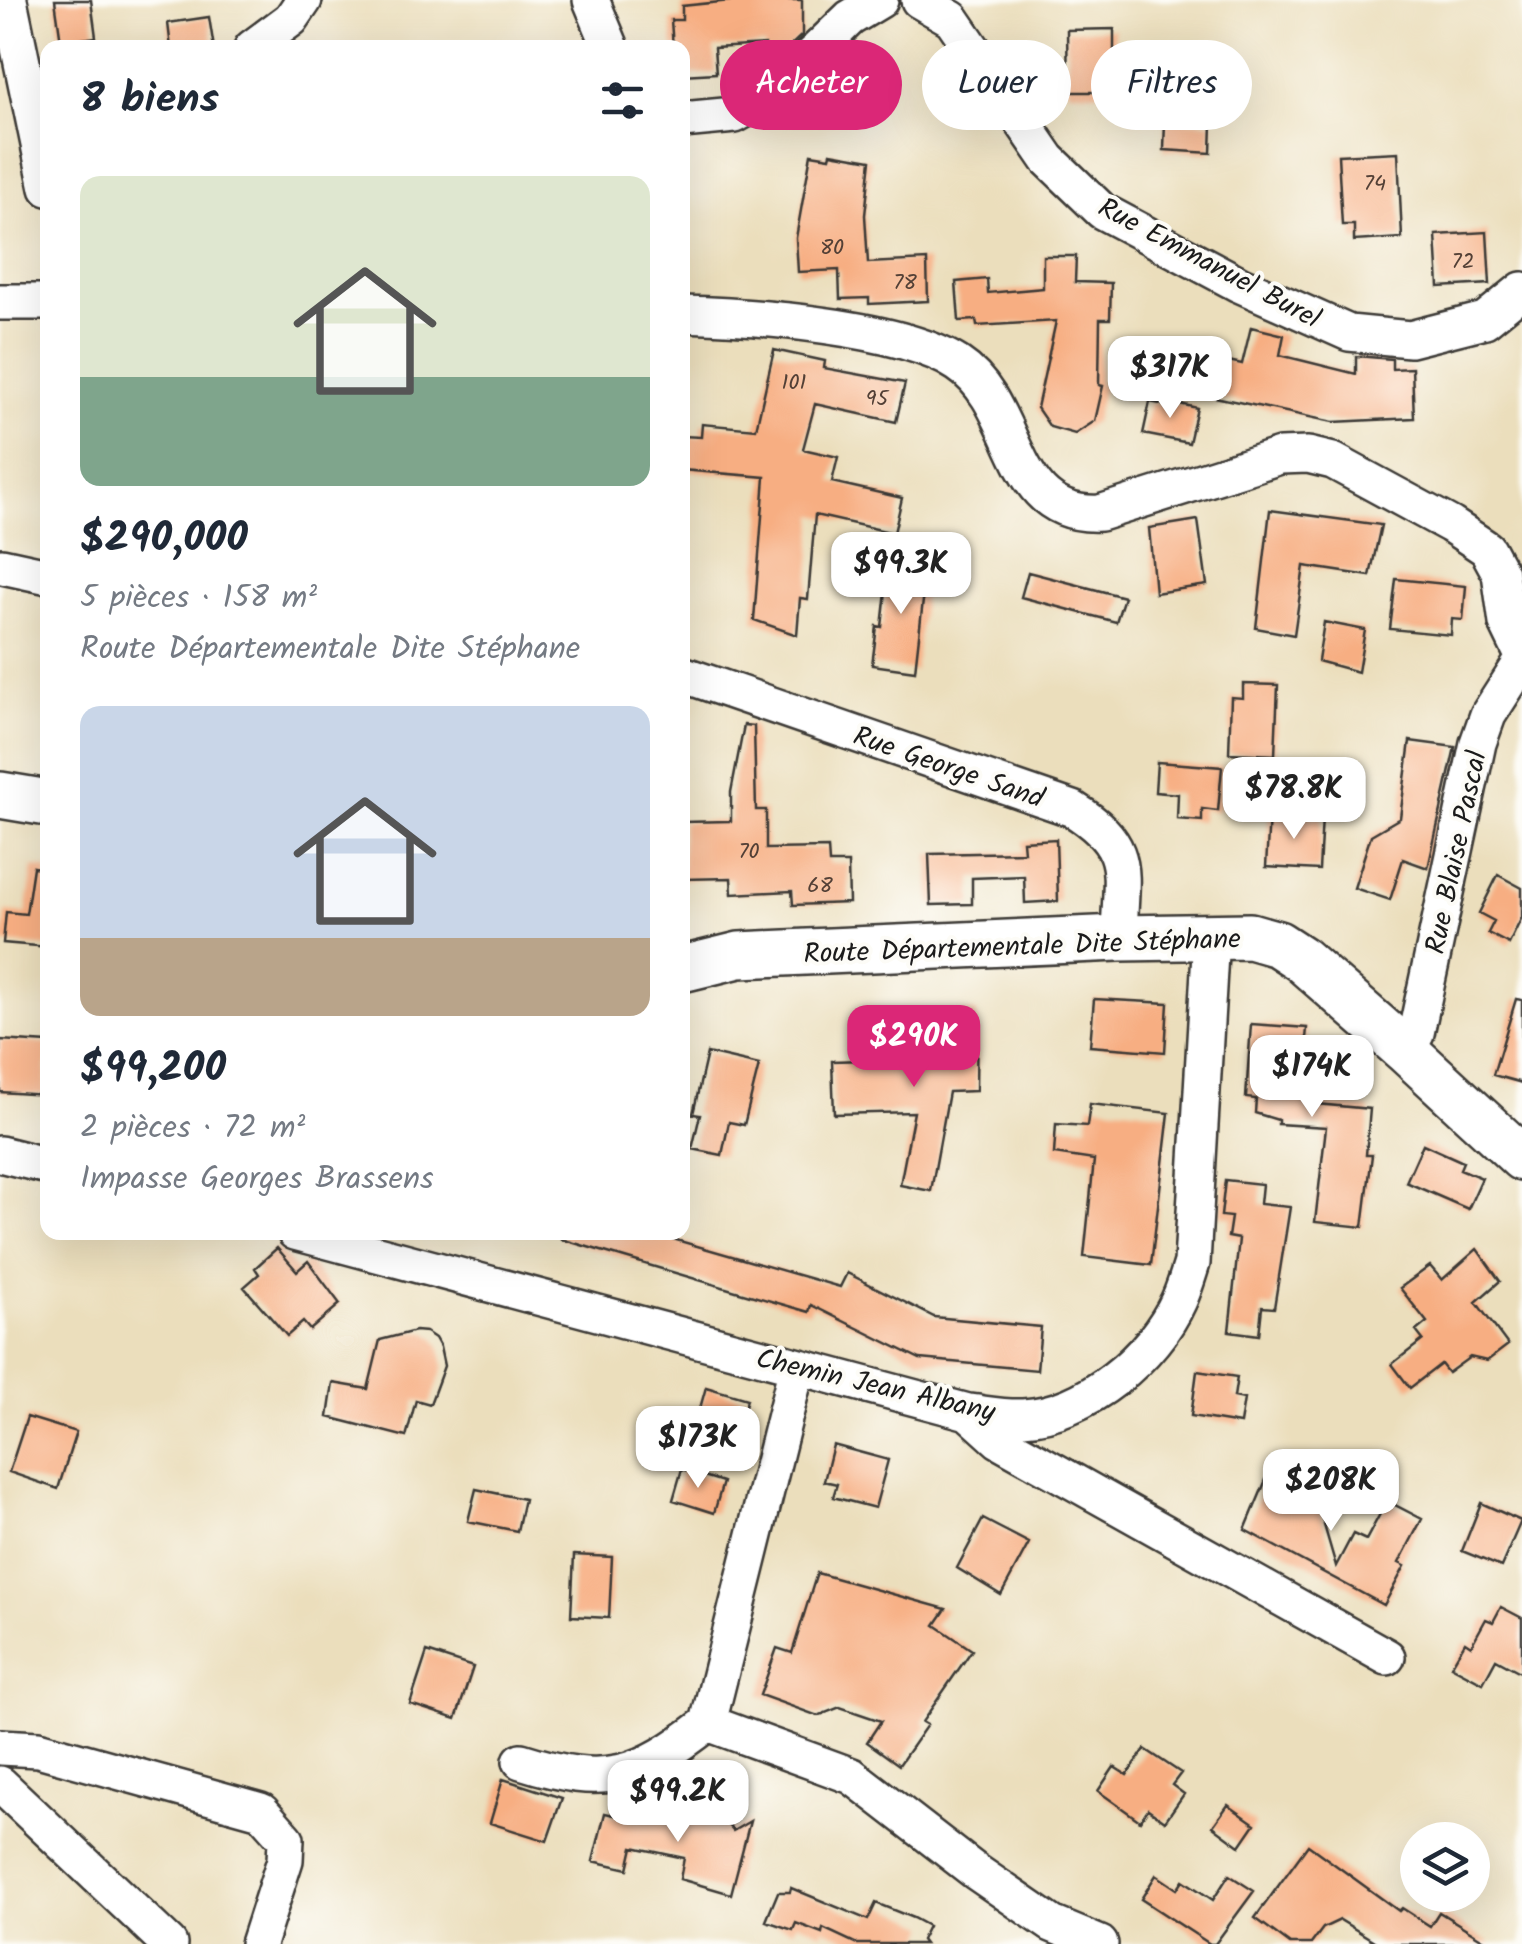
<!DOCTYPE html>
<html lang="fr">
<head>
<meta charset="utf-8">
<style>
  :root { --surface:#fff; --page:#f2f2f3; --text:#1f2937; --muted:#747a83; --accent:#db2777 }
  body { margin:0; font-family:Kalam,sans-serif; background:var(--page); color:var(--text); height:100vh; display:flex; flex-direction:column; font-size:38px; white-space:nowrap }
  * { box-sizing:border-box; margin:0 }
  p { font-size:32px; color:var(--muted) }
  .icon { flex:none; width:55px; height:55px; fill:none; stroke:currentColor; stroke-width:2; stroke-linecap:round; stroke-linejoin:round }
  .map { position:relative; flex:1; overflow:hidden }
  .side { position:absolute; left:40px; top:40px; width:650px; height:1200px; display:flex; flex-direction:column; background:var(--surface); border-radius:20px; box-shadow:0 10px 40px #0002 }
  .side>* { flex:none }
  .banner { position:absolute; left:720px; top:40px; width:650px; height:90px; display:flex; gap:20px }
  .buttons { position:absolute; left:1400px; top:1822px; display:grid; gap:20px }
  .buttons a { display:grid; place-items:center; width:90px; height:90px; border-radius:50%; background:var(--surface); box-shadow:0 10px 40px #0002; font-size:50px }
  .price { position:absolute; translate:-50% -85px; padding:0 22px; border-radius:20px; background:#fff; color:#222; font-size:32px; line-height:65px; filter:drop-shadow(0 2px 5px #0008) }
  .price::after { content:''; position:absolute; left:50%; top:60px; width:30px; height:22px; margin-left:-15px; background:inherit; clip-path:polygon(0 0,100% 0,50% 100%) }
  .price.active { background:var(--accent); color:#fff }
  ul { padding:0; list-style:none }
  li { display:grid; align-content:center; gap:20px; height:530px; padding:0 40px }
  li span { display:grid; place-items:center; height:310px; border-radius:20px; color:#555 }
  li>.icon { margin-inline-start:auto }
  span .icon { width:180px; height:180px; fill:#fffc; stroke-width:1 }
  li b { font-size:42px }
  h2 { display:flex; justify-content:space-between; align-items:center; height:120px; padding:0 40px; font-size:42px }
  .pill { padding:0 35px; border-radius:45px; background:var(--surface); box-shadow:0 10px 40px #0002; font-size:35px; line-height:90px }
  .pill.active { background:var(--accent); color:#fff }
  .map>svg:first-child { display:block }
  .building { fill:#f7ae82 }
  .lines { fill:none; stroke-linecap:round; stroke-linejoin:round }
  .minor-casing { stroke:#3b3934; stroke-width:40 }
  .major-casing { stroke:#3b3934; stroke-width:50 }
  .minor { stroke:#fff; stroke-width:35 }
  .major { stroke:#fff; stroke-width:45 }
  .labels { text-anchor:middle; stroke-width:8; stroke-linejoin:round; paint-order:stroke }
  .number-label { font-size:22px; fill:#534036 }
  .street-label { font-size:28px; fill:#1c1c1c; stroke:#fdfcf7 }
</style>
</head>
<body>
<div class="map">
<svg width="1522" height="1944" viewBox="0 0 1522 1944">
  <rect width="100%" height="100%" fill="#fdfcf7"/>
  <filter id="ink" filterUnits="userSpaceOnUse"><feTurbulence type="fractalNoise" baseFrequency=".01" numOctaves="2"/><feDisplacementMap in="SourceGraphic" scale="20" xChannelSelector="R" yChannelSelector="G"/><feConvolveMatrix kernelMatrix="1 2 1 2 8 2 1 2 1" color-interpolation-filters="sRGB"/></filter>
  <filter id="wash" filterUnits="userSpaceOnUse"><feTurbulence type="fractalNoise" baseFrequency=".0048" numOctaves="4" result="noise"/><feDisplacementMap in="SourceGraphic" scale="40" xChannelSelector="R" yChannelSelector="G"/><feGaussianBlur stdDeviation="2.25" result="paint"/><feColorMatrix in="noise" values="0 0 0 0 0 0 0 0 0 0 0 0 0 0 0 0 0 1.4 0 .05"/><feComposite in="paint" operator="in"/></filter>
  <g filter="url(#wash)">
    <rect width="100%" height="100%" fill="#ebdebc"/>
    <g id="blocks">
      <path class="building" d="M55,0H91L96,37L61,42Z
        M740,0H802V35L784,52H765V45L714,48L716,73L682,75V48H673L671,20H682V6Z
        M209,17L214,48H171L168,23Z
        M1114,29V92H1068L1067,30Z
        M1165,120L1212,123L1211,153L1164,150Z
        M1398,152L1402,238L1354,241V225H1342L1338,155Z
        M831,153L871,160L865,215L868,263L927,260L928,301L869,304V298L840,299L839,270L798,272L796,238L811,154L830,157Z
        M1487,232L1490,284L1439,287L1436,235Z
        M1043,256H1076L1075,282L1111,283L1110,319H1100L1099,385L1103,386L1095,421L1075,434L1050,427L1037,408L1056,321L977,326L976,320L959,321L956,282L987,279L988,293L1043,288Z
        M1251,327L1284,335L1280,355L1356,374V356L1392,359V369L1412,368L1414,418L1333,422L1215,397L1224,360L1242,364Z
        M774,350L825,361L824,368L905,383L896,422L815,404L803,449L838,457L832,482L902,498L894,533L815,515L808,599L800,598L797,635L754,620L765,477L682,470V436L701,437L702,424L756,429Z
        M1167,401L1197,408L1189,443L1143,434L1150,402L1166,405Z
        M1270,510L1381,525L1370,576L1304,566L1294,635L1256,628Z
        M1198,520L1207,585L1155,593L1149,528Z
        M895,557L927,565L915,671L872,665L877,626L882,627L887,582Z
        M1028,572L1124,597L1116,622L1021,597Z
        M1396,579L1466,586L1463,620L1452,619L1451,635L1390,629Z
        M1324,622L1365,630L1358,672L1318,661Z
        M1243,684L1278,685L1275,755L1229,753L1231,697L1243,698Z
        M744,725L754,726L756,810H766V849L828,848L829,863H848L849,903L793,905L792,891L732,894L731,878L682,879V822L731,821V792Z
        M1410,741L1455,747L1428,868L1403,859L1390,900L1354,888L1371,835L1400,818Z
        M1157,762L1222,767L1218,811L1202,809V821L1177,819L1178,794L1155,792Z
        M1269,815L1322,817L1319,870L1266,867Z
        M1056,839L1058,901L1025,903L1024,876L972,878V904L931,905L929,854L1024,852L1023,841Z
        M33,867L48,869V947L3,943L6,912L26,914Z
        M1498,875L1522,888V917L1509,944L1488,933L1494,921L1479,913Z
        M1094,999L1168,1003L1165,1052L1090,1046Z
        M1516,999L1522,1000V1083L1493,1075Z
        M933,1012H977L976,1091L949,1092L931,1191L900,1185L914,1112L834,1114L832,1061L933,1058Z
        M1251,1024L1307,1028L1302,1083L1319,1085L1317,1104L1370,1109L1366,1155H1372L1363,1227L1315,1222L1326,1127L1278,1124V1120L1255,1113L1256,1099L1246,1098Z
        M0,1040L48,1043L45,1095L0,1092Z
        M707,1053L759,1065L744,1125L729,1122L722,1155L692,1149L700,1115L693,1114Z
        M1090,1104L1169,1113L1151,1265L1084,1257L1094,1160L1054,1154L1056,1124L1087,1126Z
        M1423,1144L1463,1162L1460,1169L1482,1178L1468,1209L1406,1182Z
        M1225,1180L1262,1184L1260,1204L1290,1207L1274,1308L1262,1307L1259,1335L1229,1331L1239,1239L1228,1237L1231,1217L1221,1216Z
        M562,1232H671L669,1238L840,1287L847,1273L934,1317L1041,1327L1037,1370L920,1359L811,1305L809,1312L736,1291L561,1239Z
        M277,1248L297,1271L308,1261L340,1304L310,1330L303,1322L287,1336L244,1287L259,1274L255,1268Z
        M1477,1249L1500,1281L1476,1302L1508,1345L1487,1361L1470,1357L1448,1373L1441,1364L1410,1388L1392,1364L1423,1340L1416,1331L1427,1322L1400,1288L1430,1266L1442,1280Z
        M415,1331L426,1332L435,1338L440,1347L444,1366L430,1404L416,1400L406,1437L328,1417L333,1383L368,1389L380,1340Z
        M1197,1371L1237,1377L1234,1397L1244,1399L1240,1424L1191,1416Z
        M706,1387L747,1399L738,1430L697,1419Z
        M27,1417L76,1432L58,1489L9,1472Z
        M833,1445L888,1460L875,1508L833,1497L837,1484L824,1481Z
        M1305,1460L1336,1566L1353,1534L1366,1540L1387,1501L1422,1519L1399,1563L1405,1566L1384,1605L1245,1530L1268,1475Z
        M682,1469L723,1482L714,1513L673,1500Z
        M476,1489L524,1499L517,1531L468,1521Z
        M1481,1503L1521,1521L1501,1567L1462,1551Z
        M983,1519L1029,1543L1001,1595L957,1568Z
        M574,1555L612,1557L609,1618L571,1616Z
        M817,1573L946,1609L935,1625L972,1650L922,1722L927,1725L899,1765L867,1742L881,1721L840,1707L818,1716L760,1695L777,1648L792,1653Z
        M1501,1607L1522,1618V1673L1496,1659L1483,1683L1451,1666L1465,1642L1471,1646L1486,1619L1493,1622Z
        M427,1652L473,1667L456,1719L410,1704Z
        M1145,1749L1181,1773L1172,1785L1184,1794L1165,1821L1148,1809L1140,1821L1098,1791L1114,1767L1127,1775Z
        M503,1779L562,1798L547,1841L490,1823Z
        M1228,1805L1255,1824L1240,1846L1213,1826Z
        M700,1809L706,1816L715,1810L733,1831L750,1821L731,1894L680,1879L684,1858L633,1847L628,1869L593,1861L605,1813L642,1821V1816L676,1824L679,1815L690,1816Z
        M1308,1845L1399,1911L1402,1908L1430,1926L1439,1912L1491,1944H1379L1340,1920L1323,1928L1311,1944H1290L1255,1918Z
        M1156,1875L1177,1889L1183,1880L1213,1900L1229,1875L1254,1891L1215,1944H1210L1141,1899Z
        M791,1888L868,1920L876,1903L913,1918L928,1926L921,1940L924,1944H857L823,1928L822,1933L796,1923L793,1930L766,1921L778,1892H790Z"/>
    </g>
  </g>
  <g filter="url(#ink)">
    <use href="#blocks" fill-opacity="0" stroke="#3b3934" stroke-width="2.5"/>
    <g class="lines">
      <defs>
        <path id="minor" d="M9,0L48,188
          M591,0L611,48
          M919,0L952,19L1048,159L1102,211L1239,284L1349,333L1410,339L1485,320L1522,290
          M252,48L291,19L304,0
          M682,120L735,115L770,95L850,18L880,0
          M0,302H48
          M682,314C752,316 901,326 958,364C1022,406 1006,518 1100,513L1280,456L1308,455L1333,461L1451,525L1487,549L1500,573L1507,623L1522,654
          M2,566L48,576
          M682,674L1073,809C1135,848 1120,872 1119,938
          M1405,1050L1416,1033L1478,743L1488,715L1522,662
          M0,1154L48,1166
          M295,1232L968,1412C986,1414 1005,1418 1023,1417C1086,1414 1154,1356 1179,1300C1184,1289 1188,1276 1192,1263L1211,936
          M968,1412L999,1440L1387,1657
          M708,1723L797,1367
          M0,1747L38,1749L261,1811L286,1839L285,1860L258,1944
          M521,1761C606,1788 639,1777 708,1723L852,1776L975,1871L1052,1924L1100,1944
          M0,1784L169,1944"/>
        <path id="major" d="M0,795L48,803
          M682,969L739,955L1119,938L1250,936L1278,944L1301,959L1405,1050L1522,1158"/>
      </defs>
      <use href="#minor" class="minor-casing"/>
      <use href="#major" class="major-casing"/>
      <use href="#minor" class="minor"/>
      <use href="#major" class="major"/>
    </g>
  </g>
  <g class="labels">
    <g class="number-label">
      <text x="1375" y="190">74</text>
      <text x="832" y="254">80</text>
      <text x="1463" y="268">72</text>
      <text x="905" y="289">78</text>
      <text x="794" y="389">101</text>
      <text x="877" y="405">95</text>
      <text x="749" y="858">70</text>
      <text x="820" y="892">68</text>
    </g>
    <g class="street-label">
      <text transform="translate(1210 262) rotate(28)" y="10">Rue Emmanuel Burel</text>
      <text transform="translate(949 766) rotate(19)" y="10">Rue George Sand</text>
      <text transform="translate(1455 852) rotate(-78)" y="10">Rue Blaise Pascal</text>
      <text transform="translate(1022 945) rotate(-2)" y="10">Route Départementale Dite Stéphane</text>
      <text transform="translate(876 1384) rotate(13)" y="10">Chemin Jean Albany</text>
    </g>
  </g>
</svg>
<div class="buttons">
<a><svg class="icon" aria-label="layers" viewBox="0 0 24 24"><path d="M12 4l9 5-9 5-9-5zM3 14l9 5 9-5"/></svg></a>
</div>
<b class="price" style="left:1170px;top:421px">$317K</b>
<b class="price" style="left:901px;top:617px">$99.3K</b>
<b class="price" style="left:1294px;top:842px">$78.8K</b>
<b class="price active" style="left:914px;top:1090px">$290K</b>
<b class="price" style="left:1312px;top:1120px">$174K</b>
<b class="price" style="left:698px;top:1491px">$173K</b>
<b class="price" style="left:1331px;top:1534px">$208K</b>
<b class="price" style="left:678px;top:1845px">$99.2K</b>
<div class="banner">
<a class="pill active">Acheter</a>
<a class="pill">Louer</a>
<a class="pill">Filtres</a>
</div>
<section class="side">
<h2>8 biens<svg class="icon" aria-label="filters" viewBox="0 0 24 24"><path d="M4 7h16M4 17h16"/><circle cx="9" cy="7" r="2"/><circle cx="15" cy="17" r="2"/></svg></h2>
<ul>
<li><span style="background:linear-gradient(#dfe7d0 65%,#7fa58c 0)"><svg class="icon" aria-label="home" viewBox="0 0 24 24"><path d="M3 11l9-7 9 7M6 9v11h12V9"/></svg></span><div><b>$290,000</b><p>5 pièces · 158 m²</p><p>Route Départementale Dite Stéphane</p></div></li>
<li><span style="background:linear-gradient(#c9d6e8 75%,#b9a48a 0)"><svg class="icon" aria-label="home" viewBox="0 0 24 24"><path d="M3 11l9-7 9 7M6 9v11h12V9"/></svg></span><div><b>$99,200</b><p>2 pièces · 72 m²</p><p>Impasse Georges Brassens</p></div></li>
</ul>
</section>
</div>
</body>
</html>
